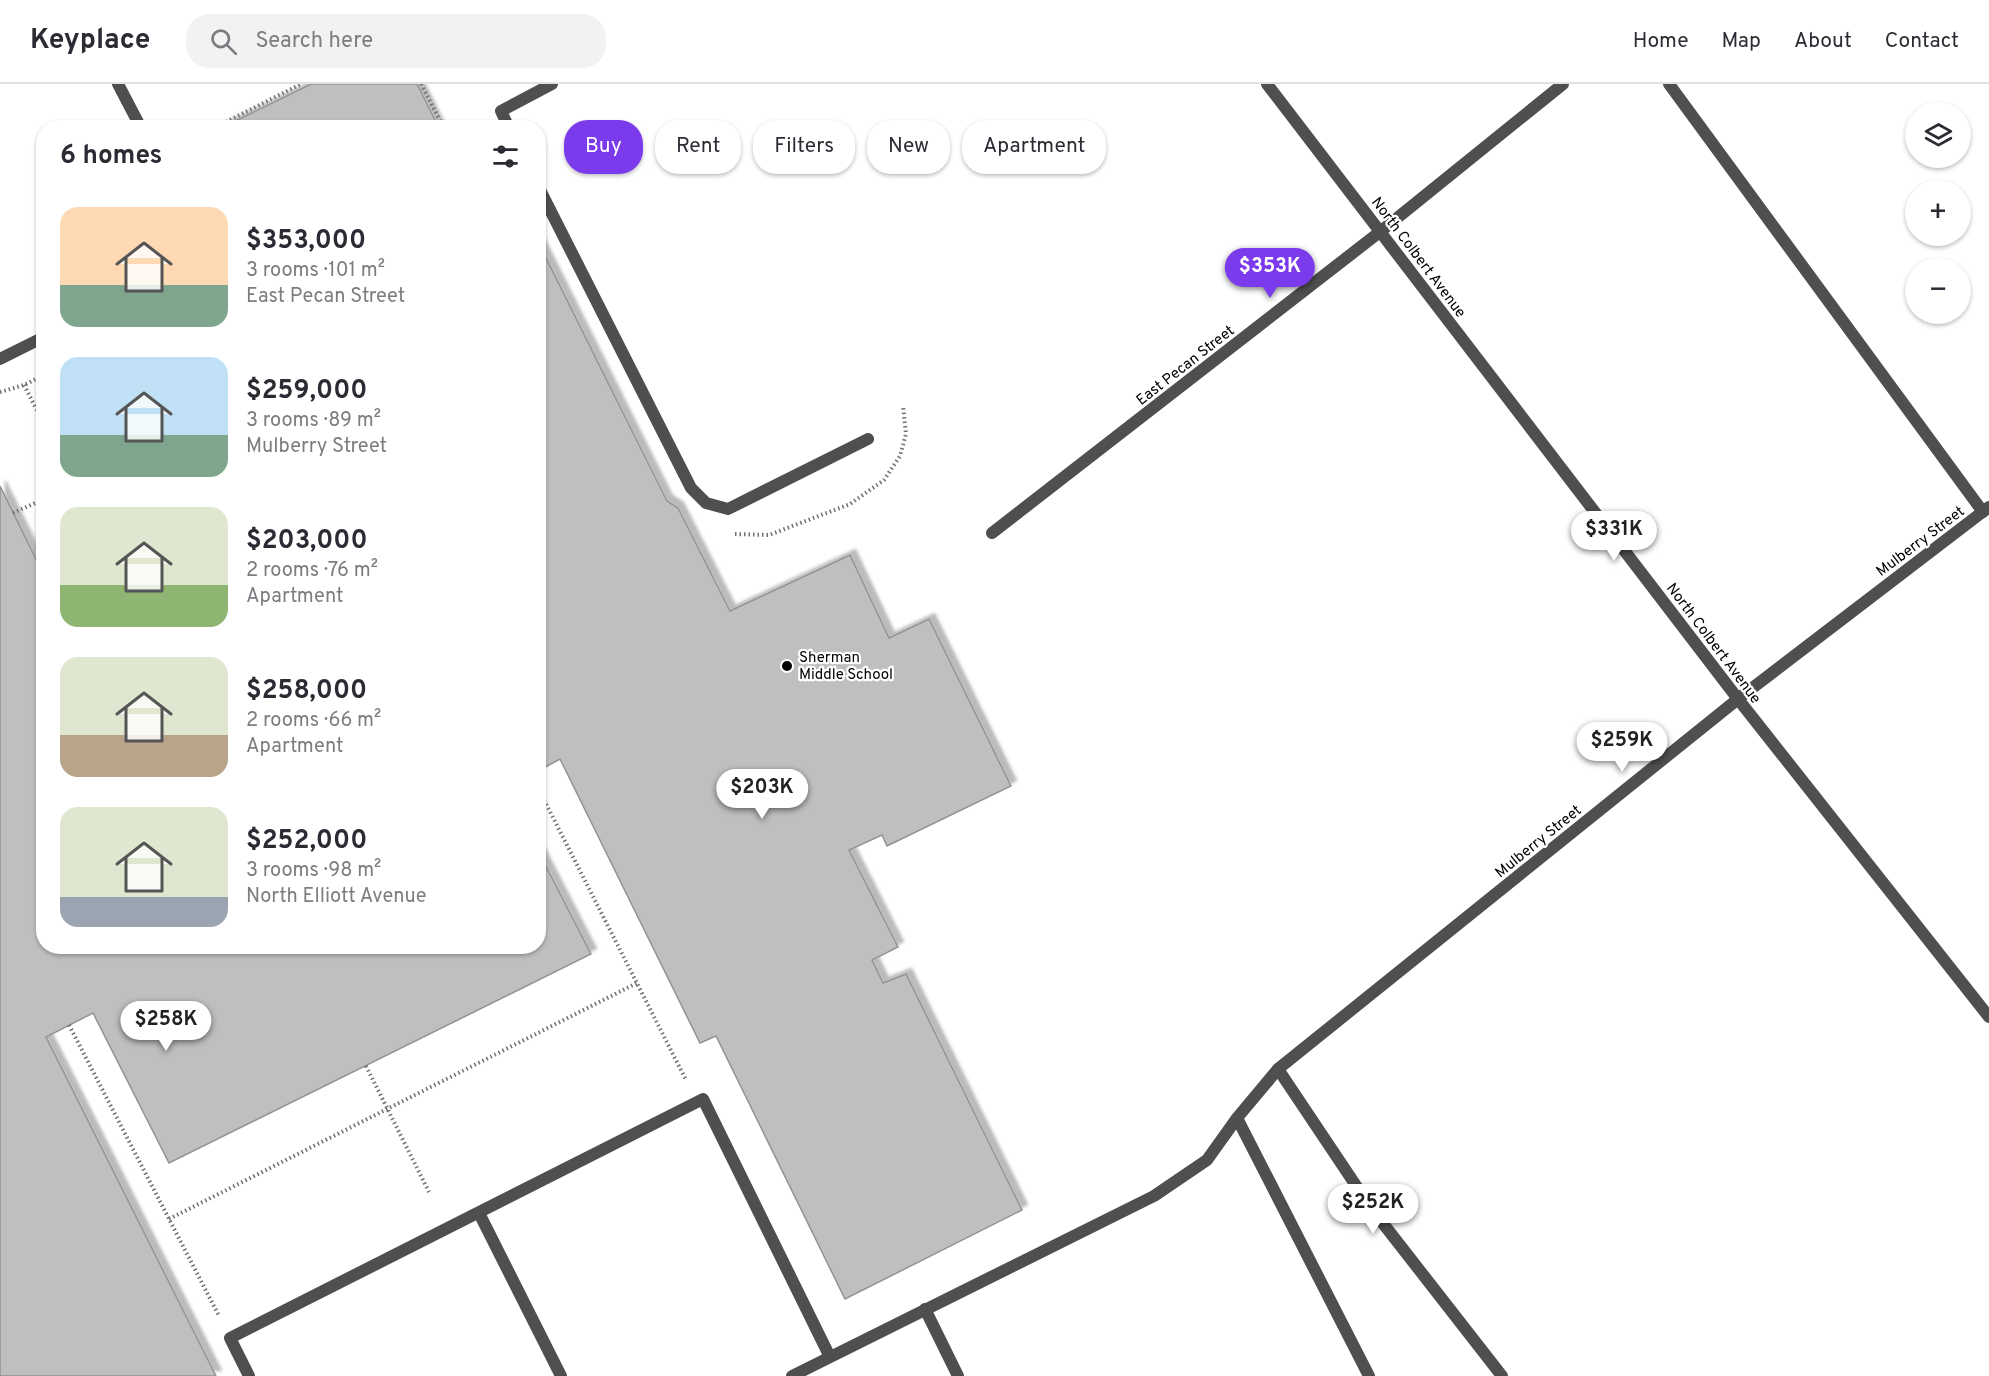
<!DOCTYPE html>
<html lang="en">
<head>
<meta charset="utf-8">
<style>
  :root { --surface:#fff; --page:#f2f2f3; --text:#2b2b33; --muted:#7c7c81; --line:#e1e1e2; --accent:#7c3aed }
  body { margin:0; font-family:Overpass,sans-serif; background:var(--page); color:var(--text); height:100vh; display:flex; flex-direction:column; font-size:22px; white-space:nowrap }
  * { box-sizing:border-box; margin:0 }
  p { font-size:20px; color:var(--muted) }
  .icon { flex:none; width:33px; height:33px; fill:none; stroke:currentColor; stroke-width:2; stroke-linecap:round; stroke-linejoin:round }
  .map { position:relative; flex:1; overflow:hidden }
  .sheet { position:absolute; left:36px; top:36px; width:510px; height:834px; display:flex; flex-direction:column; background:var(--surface); border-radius:24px; box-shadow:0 2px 4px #0004 }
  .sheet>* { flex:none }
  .guide { position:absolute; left:564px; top:36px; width:570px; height:54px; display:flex; gap:12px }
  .controls { position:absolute; left:1905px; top:18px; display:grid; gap:12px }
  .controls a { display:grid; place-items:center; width:66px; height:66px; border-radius:50%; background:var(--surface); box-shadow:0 2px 4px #0004; font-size:30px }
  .price { position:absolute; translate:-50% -51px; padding:0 14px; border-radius:21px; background:#fff; color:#222; font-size:20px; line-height:39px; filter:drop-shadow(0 2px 3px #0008) }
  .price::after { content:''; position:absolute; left:50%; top:36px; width:18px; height:14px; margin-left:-9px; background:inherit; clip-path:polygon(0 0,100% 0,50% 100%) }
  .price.active { background:var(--accent); color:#fff }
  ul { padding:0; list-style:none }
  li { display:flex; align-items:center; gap:18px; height:150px; padding:0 24px }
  li span { display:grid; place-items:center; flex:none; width:168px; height:120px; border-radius:18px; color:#555 }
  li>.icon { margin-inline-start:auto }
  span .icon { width:72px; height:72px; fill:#fffc; stroke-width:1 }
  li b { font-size:26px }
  h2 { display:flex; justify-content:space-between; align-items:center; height:72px; padding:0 24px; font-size:26px }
  .pill { padding:0 21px; border-radius:24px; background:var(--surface); box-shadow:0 2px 4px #0004; font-size:21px; line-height:54px }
  .pill.active { background:var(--accent); color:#fff }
  header { display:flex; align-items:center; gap:36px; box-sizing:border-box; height:84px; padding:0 30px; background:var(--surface); border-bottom:2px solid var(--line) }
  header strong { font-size:28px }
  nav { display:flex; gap:33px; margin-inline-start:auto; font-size:21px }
  .search { width:420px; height:54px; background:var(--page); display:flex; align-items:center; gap:15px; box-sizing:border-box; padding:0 21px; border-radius:24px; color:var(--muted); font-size:22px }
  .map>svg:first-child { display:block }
  .building { fill:#bfbfbf; stroke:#939393; stroke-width:1.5; filter:url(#shadow) }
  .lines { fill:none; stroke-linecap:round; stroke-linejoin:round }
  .path { stroke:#717171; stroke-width:4; stroke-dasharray:1.5 3; stroke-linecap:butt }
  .lane { stroke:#4f4f4f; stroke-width:12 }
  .street { stroke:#4f4f4f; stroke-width:12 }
  .poi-dot { fill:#000; stroke:#fff; stroke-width:2 }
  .labels { text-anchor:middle; stroke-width:4.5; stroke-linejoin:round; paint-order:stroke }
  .street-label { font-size:15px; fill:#000; stroke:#fff }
  .poi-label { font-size:15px; fill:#000; stroke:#fff; text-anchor:start }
</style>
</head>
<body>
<header>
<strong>Keyplace</strong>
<div class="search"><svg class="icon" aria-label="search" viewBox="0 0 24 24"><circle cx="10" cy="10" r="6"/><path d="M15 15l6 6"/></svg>Search here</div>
<nav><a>Home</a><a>Map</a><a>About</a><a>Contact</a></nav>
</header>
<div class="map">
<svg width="1989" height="1292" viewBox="0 0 1989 1292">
  <defs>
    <filter id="shadow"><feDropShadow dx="5.5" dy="-5.5" stdDeviation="1.5" flood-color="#0004"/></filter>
  </defs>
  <rect width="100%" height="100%" fill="#fff"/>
  <path class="building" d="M311,0H417L439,44H221Z
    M538,158L667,417L678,424L730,527L850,471L889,554L929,535L1011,702L887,762L882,751L849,766L898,863L872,876L883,899L906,890L1022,1126L845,1215L716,952L700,959L560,675L538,687Z
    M0,402L41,485L44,484V862H538V767L591,870L169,1079L93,929L46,953L216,1292H0Z"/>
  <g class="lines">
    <path class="path" d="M421,0L444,44
      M214,44L301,0
      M24,301L44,340
      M0,308L24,301L44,291
      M13,429L44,415
      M735,450L769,451L850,420L884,396L900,372L906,350L903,322
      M538,704L686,996
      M69,941L219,1232
      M366,982L429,1108
      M169,1135L637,899"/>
    <path class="lane" d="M118,0L141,44
      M1669,0L1983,428
      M509,44L501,27L552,0
      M538,102L691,404L706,419L728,425L868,355
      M0,275L44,253
      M1237,1034L1369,1292
      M479,1129L561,1292
      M925,1225L958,1292
      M249,1292L230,1254L703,1015L830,1273
      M792,1292L1154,1112L1207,1076L1237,1034L1278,985"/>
    <path class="street" d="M1267,0L1738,615L1989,933
      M992,449L1381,147L1563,0
      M1502,1292L1371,1124L1278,985L1738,615L1989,423"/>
  </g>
  <circle class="poi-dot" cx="787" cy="582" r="6"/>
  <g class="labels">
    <g class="street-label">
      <text transform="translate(1419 173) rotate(53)" y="5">North Colbert Avenue</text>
      <text transform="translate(1185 281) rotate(-38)" y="5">East Pecan Street</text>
      <text transform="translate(1920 457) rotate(-37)" y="5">Mulberry Street</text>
      <text transform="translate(1714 559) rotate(53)" y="5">North Colbert Avenue</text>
      <text transform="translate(1538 757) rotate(-39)" y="5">Mulberry Street</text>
    </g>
    <g class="poi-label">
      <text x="799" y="578">Sherman<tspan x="799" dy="17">Middle School</tspan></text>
    </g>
  </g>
</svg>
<div class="controls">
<a><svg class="icon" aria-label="layers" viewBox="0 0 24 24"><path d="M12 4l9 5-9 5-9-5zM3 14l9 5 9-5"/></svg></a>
<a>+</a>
<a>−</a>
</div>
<b class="price active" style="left:1270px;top:215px">$353K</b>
<b class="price" style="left:1614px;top:478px">$331K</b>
<b class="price" style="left:1622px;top:689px">$259K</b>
<b class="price" style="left:762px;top:736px">$203K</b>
<b class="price" style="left:166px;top:968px">$258K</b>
<b class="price" style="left:1373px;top:1151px">$252K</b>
<div class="guide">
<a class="pill active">Buy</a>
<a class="pill">Rent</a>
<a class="pill">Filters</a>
<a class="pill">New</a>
<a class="pill">Apartment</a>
</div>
<section class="sheet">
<h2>6 homes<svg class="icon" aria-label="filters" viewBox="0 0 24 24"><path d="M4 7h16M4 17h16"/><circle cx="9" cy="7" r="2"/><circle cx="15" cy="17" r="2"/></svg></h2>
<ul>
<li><span style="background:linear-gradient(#ffd9b3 65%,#7fa58c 0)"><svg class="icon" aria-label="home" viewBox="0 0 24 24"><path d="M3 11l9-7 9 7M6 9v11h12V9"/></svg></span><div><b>$353,000</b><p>3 rooms · 101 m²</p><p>East Pecan Street</p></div></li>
<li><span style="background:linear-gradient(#bfe0f5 65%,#7fa58c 0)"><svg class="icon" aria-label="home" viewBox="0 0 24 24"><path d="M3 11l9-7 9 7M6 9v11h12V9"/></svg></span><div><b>$259,000</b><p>3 rooms · 89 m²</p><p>Mulberry Street</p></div></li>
<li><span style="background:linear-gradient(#dfe7d0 65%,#8fb573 0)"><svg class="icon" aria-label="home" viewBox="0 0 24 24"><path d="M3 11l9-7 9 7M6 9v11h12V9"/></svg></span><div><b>$203,000</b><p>2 rooms · 76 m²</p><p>Apartment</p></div></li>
<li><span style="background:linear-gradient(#dfe7d0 65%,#b9a48a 0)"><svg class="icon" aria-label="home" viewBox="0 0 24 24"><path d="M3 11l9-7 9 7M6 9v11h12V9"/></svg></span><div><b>$258,000</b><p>2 rooms · 66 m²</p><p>Apartment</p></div></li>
<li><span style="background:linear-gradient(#dfe7d0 75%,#9aa5b1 0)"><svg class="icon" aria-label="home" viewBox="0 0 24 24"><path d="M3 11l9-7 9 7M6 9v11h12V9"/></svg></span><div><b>$252,000</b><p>3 rooms · 98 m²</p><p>North Elliott Avenue</p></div></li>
</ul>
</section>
</div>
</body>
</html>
